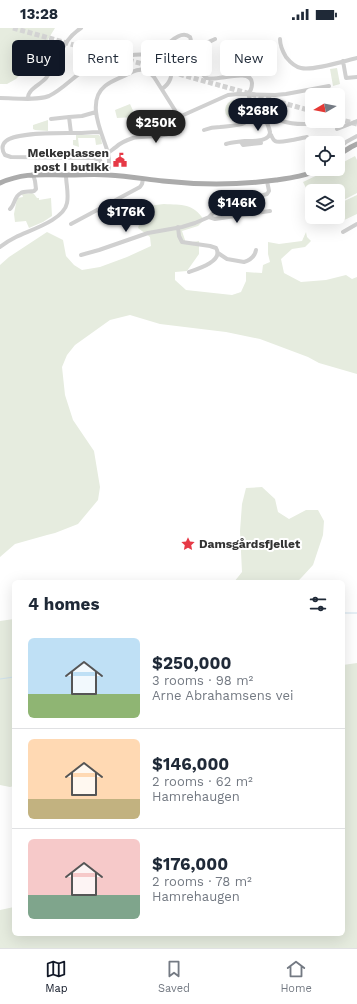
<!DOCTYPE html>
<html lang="en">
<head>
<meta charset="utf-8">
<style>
  :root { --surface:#fff; --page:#f6f6f7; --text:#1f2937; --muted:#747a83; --line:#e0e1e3; --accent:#111827 }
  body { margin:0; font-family:"Work Sans",sans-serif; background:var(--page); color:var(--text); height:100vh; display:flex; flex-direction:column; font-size:15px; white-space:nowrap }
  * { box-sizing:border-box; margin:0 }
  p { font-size:13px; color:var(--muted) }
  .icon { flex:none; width:22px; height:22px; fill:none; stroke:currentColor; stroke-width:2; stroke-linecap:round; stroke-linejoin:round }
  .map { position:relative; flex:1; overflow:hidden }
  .side { position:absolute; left:12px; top:552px; width:333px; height:356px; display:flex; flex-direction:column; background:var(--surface); border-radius:6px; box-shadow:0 4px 16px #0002 }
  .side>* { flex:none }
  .guide { position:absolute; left:12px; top:12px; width:333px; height:36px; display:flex; gap:8px }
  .needle { width:26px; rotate:260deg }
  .tools { position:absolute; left:305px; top:60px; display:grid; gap:8px }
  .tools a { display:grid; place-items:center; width:40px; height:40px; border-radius:6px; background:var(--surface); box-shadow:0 4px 16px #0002; font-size:20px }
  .price { position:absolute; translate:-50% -34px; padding:0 9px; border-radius:14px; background:var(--accent); color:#fff; font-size:13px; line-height:26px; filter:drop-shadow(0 1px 2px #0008) }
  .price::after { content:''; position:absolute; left:50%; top:24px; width:12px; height:9px; margin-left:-6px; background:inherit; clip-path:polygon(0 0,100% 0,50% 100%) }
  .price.active { background:#222; color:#fff }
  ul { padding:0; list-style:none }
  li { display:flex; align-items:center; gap:12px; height:100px; padding:0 16px }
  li+li { border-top:1px solid var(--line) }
  li span { display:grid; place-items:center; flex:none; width:112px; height:80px; border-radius:6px; color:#555 }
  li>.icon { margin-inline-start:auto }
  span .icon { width:48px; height:48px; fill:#fffc; stroke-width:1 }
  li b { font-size:17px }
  h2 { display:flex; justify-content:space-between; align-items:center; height:48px; padding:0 16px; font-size:17px }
  .tag { padding:0 14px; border-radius:6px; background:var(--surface); box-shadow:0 4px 16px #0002; font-size:14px; line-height:36px }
  .tag.active { background:var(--accent); color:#fff }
  .status { display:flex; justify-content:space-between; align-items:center; height:28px; padding:0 20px; background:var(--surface); direction:ltr }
  .status svg { height:11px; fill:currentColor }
  .tabs { display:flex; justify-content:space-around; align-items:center; height:56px; border-top:1px solid var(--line); background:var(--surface); font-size:11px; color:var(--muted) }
  .tabs a { display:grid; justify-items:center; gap:2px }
  .tabs .active { color:var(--accent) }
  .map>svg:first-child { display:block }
  .green { fill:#e6ecdf }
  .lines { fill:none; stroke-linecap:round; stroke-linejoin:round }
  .stream { stroke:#cfe2ee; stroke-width:1 }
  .major-tunnel { stroke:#d6d6d6; stroke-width:5; stroke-dasharray:5 2.5; stroke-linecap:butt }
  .minor { stroke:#d0d0d0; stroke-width:4 }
  .major { stroke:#ababab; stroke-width:5 }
  .labels { text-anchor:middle; stroke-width:4; stroke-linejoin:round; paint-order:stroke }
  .poi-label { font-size:12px; font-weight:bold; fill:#333; stroke:#fff; text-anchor:end }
</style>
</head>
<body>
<div class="status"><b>13:28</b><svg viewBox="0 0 49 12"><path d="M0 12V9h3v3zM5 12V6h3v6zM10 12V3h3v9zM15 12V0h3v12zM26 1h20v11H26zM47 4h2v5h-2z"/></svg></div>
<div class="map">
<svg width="357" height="920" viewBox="0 0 357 920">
  <rect width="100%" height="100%" fill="#fff"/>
  <path class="green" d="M0,0H55L47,13L40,33L34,32L16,51L7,56H0Z
    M271,15L274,28L255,32L252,19Z
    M337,40L340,56L333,58L330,41Z
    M225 82a10 10 0 1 1 20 0a10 10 0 1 1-20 0Z
    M130,76L136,89L117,90L115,82Z
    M48,92V103L35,102L33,101V97Z
    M76,107H99L101,110L102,116L96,117L95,110H78L79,119L73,117V112H76Z
    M355,128L357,132V165L338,175V163H312V172L303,154L330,141H338V137Z
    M32,165L34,166L37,170H39V172L51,170L52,188L43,194L29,200L26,193L15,194L14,186L17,170L23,169L22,166Z
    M357,167V186L338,195L335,189H338V176Z
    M164,176C182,177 193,175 204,192L198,198L182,203L186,215L199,213V226L187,243L175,244V252L186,262L232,267L241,264L246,253V244L262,245L263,237L270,234L268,226V214L279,216L302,213L306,204L307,209L311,213L305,219L292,221L281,231L284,245L301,254L326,252L346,247L352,251L357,249V346L319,335L308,329L260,311L226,304L160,296L130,287L110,292L75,317L67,327L62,339L65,367L73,392L94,423L100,459L98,472L78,496L55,505L47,507L15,516L0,529V237L9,229L47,204L63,212L66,228L74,237L82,242L100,239L127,229L151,218L150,209L138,200L141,191L139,179Z
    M262,459L275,471L278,484L289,491L306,482H318L324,493L323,507L313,537L302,549L297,554H254L253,553L248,552L247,554H234L242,544L240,503L242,476L246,460Z
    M14,591V758L10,759L0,757V593Z
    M357,635V920H0V882L14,879V906H343V637Z"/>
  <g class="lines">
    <path class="stream" d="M343,585H357
      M0,651L14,649"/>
    <path class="major-tunnel" d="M13,0L312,83
      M338,91L357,96"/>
    <path class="minor" d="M280,11C280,18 283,24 286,29C290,34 295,39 301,40C313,43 344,33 357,30
      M157,30C162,22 179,0 190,9C192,14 191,20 192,24C194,31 201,48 207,50C216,54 251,39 252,55C252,59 251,63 248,66
      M195,30L196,29C195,19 207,15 215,11
      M343,33L346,50L357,49
      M0,70C15,70 35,73 49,68C62,62 73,49 86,41C94,36 104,33 114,31C132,26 154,22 168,38C175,47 169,56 162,61
      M28,70C28,61 40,57 46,50C60,32 60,14 81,0
      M69,89L82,88L96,84
      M179,89L228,67L238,66L275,67L286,66L329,58
      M51,91L69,89L71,105
      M265,92L273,89C276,90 278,92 282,93C296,98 315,96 330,94
      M337,101L357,93
      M204,102C209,100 214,99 220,99C233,97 252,100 252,81C251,76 250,70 248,66
      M101,104C93,104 85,105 76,105C61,105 17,104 6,113C1,117 2,123 5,127L11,129L94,130L100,132L102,139
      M270,107H271C272,109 273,112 275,113C280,116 301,110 307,109
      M241,114L243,117L261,115
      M226,116C232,114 239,114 245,113C253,113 270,114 270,104C269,99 268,96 265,92L251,89
      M338,121L346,114L357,108
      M108,147C109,140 110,132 108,125C103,107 85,74 105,58C112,52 123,49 132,44C140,40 148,41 154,49L178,87C187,113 147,107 133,110C127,112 120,115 116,119C113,121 111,123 108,125
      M10,181C15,177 14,168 21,165C24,163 30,164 34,163L36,161L35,153L33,146
      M209,189L215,191L270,183
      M71,196L140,159L142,156L143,151
      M178,199L179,208L182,214L210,218L216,220C224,233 198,241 189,244
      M343,204L357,196
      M0,219C5,215 10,212 16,209C30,202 64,192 67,175C69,166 66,156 66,147
      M218,225L227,231L244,234C250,232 255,229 256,222
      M81,227L99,222L148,205L182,199L195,195L209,189L215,183L223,178L267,166L269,163L267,153"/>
    <path class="major" d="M338,127L351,119L357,116
      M0,155C24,144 43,147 69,147C82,147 95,146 108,147C127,148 145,151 163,153C200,157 239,157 276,152C290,150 306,148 320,141"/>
  </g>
  <defs>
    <symbol id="civic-bare" viewBox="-9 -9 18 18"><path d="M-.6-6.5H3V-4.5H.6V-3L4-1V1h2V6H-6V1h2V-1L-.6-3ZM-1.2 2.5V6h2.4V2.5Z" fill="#e63946" stroke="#fff" stroke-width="2.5" paint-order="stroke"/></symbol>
    <symbol id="sight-bare" viewBox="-9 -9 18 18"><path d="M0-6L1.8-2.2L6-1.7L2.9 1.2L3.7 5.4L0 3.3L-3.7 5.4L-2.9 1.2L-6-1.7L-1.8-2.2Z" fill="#e63946" stroke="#fff" stroke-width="2.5" paint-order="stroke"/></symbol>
  </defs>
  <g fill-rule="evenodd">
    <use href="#civic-bare" x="110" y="122" width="20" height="20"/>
    <use href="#sight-bare" x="178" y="506" width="20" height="20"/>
  </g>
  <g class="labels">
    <g class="poi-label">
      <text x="109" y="129">Melkeplassen<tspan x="109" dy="14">post i butikk</tspan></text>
      <text x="199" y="520" text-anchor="start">Damsgårdsfjellet</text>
    </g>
  </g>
</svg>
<div class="tools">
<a><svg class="needle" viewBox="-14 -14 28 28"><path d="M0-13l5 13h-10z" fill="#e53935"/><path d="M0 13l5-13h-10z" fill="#747a83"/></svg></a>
<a><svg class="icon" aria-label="locate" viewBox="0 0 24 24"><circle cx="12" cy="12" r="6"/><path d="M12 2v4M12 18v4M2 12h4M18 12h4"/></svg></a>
<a><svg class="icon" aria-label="layers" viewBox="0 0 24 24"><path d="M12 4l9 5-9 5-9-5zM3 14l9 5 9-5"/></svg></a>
</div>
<b class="price" style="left:258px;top:104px">$268K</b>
<b class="price active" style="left:156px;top:116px">$250K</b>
<b class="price" style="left:237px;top:196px">$146K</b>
<b class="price" style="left:126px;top:205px">$176K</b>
<div class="guide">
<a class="tag active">Buy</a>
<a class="tag">Rent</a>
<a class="tag">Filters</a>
<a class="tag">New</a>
</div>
<section class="side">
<h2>4 homes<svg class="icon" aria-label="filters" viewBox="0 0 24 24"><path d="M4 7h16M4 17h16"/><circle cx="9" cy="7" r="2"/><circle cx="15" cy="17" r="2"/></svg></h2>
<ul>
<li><span style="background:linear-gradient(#bfe0f5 70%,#8fb573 0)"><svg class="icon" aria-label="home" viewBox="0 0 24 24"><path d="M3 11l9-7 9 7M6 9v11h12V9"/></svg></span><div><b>$250,000</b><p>3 rooms · 98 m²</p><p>Arne Abrahamsens vei</p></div></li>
<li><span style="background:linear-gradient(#ffd9b3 75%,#c2b280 0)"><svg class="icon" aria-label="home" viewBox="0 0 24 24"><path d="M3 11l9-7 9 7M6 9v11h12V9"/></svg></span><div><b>$146,000</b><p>2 rooms · 62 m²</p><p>Hamrehaugen</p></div></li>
<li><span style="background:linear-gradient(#f6c9c9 70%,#7fa58c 0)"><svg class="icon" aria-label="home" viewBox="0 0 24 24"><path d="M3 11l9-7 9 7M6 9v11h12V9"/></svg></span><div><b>$176,000</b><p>2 rooms · 78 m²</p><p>Hamrehaugen</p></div></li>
</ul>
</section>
</div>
<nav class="tabs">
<a class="active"><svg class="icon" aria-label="map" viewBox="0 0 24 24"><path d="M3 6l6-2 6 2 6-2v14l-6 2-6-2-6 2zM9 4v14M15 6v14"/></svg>Map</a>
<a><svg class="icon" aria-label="saved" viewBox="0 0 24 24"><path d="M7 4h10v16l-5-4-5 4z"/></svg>Saved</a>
<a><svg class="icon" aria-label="home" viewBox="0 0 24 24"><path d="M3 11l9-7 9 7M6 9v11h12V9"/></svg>Home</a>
</nav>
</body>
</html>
